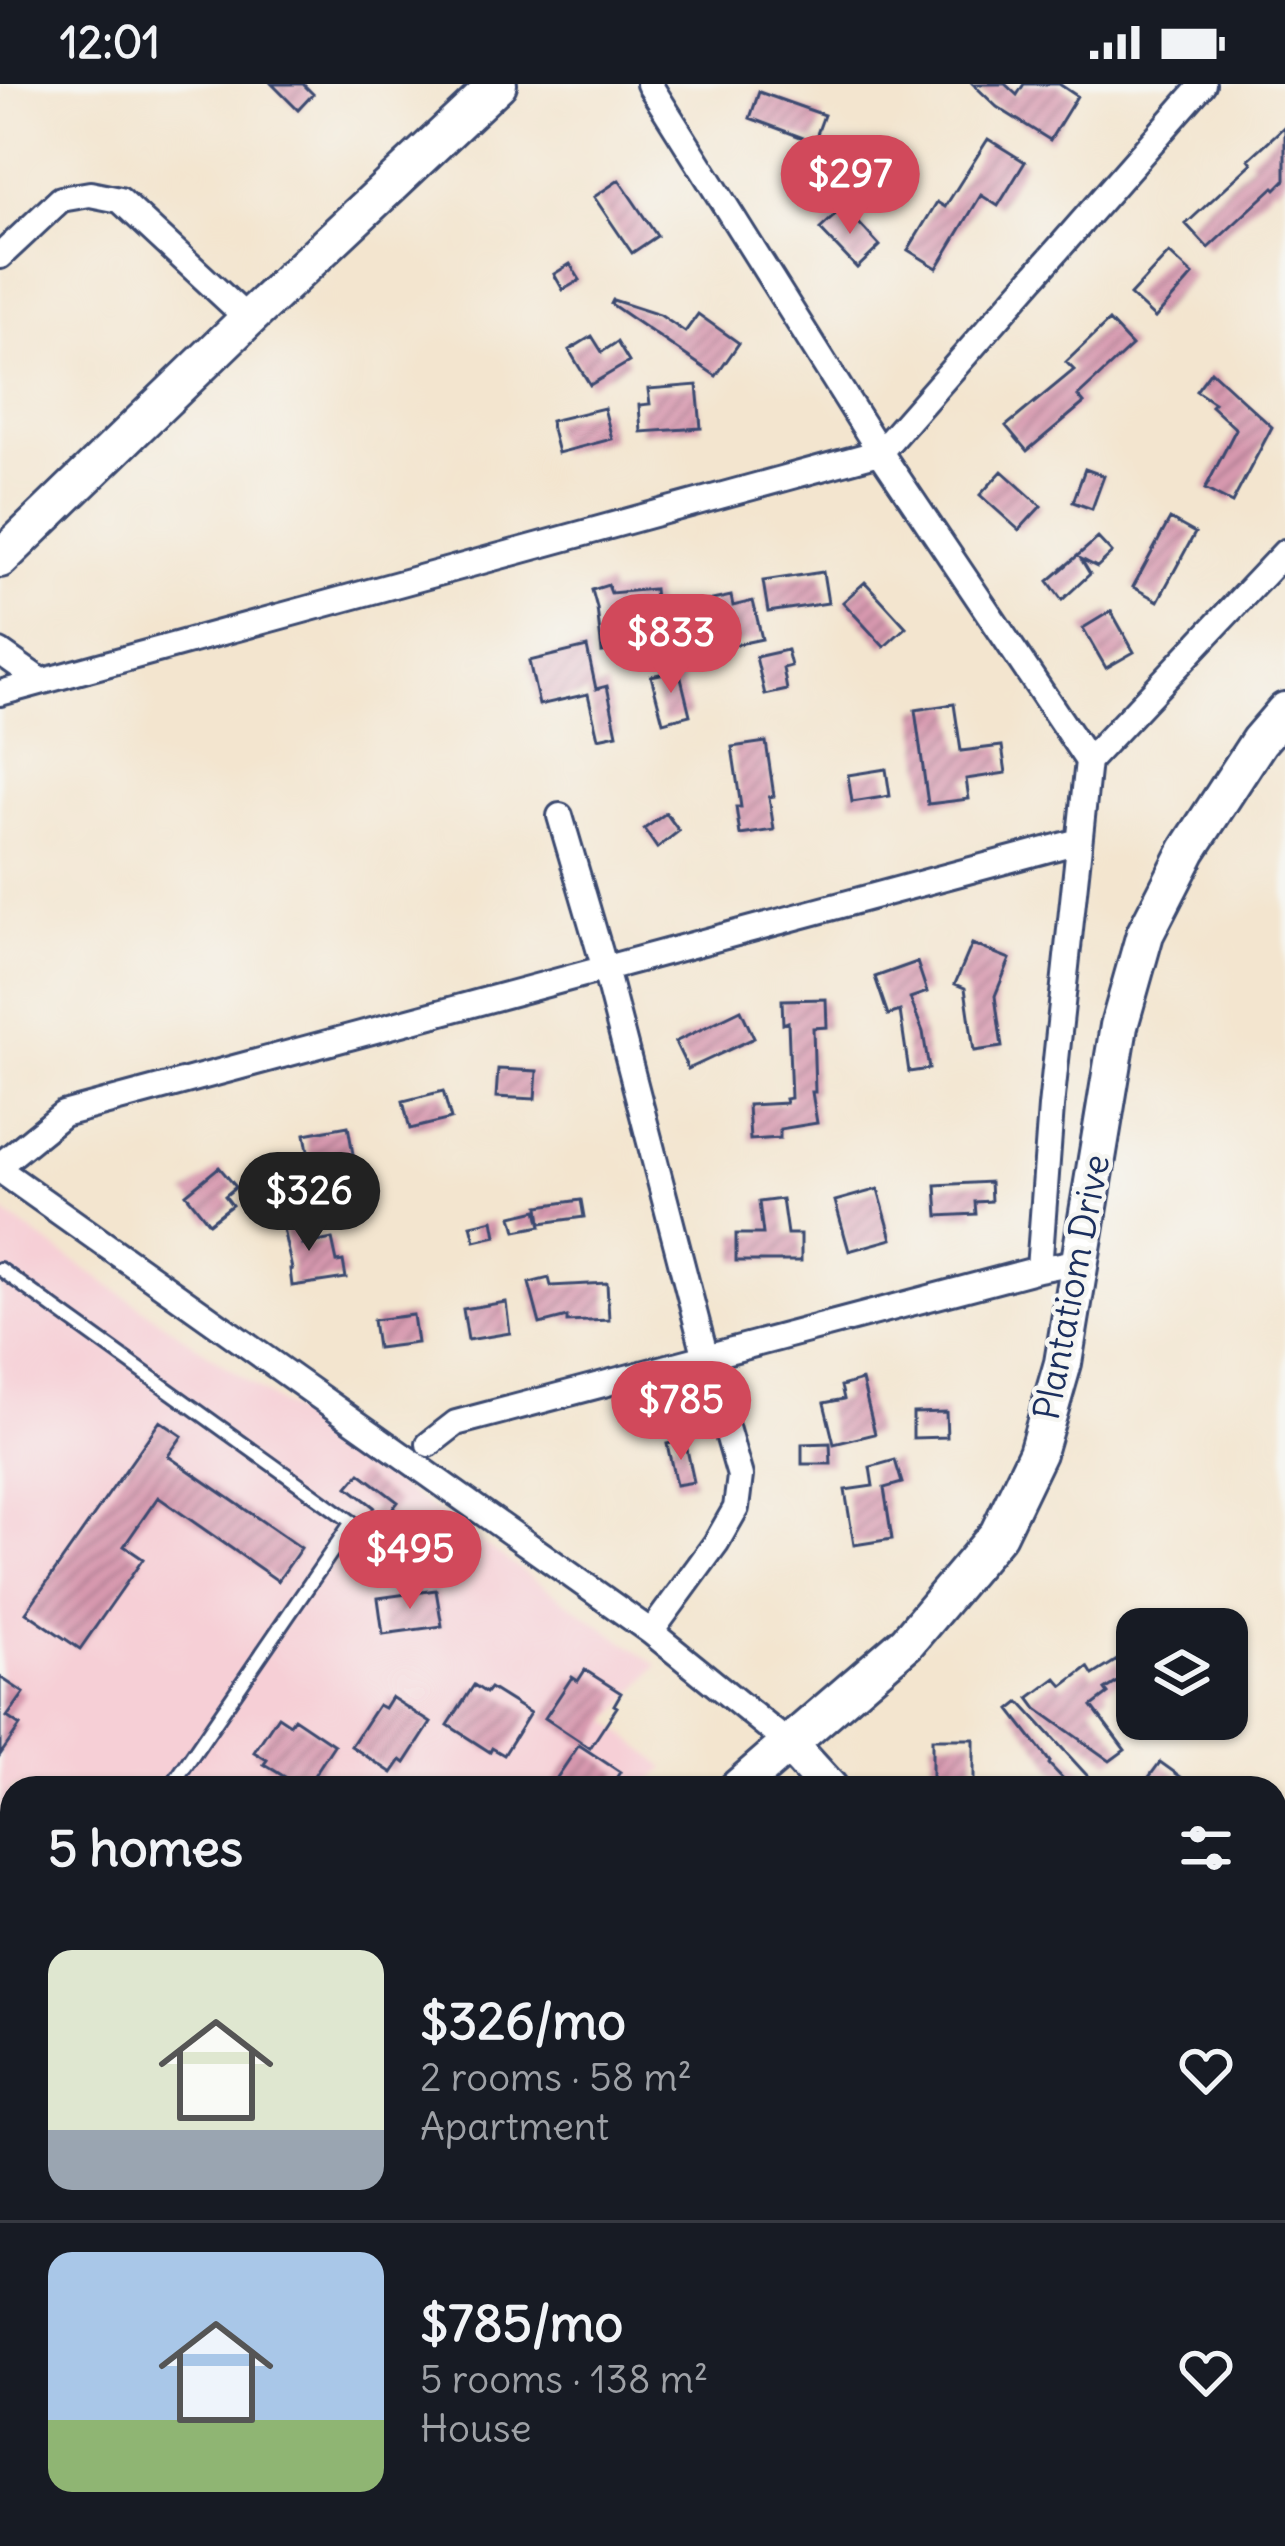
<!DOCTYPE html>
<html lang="en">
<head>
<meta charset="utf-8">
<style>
  :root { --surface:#171b24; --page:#242831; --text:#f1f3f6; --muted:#9ea1a6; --line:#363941; --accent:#d1495b }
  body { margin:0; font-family:Delius,sans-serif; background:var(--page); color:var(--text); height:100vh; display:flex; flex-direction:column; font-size:45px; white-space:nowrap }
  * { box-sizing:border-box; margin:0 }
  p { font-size:39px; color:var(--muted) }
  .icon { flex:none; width:66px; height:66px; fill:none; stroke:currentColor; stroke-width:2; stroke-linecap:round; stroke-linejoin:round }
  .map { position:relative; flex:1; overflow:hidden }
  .side { position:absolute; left:0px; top:1692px; width:1287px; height:771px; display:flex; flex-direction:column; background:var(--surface); border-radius:36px 36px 0 0; box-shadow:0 3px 9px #0004 }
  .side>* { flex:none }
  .tools { position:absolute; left:1116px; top:1524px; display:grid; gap:24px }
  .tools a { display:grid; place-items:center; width:132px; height:132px; border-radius:24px; background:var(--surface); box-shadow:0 3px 9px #0004; font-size:60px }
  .price { position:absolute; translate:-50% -102px; padding:0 27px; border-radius:42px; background:var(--accent); color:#fff; font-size:39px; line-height:78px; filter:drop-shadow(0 3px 6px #0008) }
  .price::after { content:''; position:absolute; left:50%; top:72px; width:36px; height:27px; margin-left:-18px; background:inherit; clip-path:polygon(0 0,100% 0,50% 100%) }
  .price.current { background:#222; color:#fff }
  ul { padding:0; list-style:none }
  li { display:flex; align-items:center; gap:36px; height:300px; padding:0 48px }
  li+li { border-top:3px solid var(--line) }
  li span { display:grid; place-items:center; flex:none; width:336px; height:240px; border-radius:24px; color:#555 }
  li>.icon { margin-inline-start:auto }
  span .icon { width:144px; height:144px; fill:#fffc; stroke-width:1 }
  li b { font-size:51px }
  h2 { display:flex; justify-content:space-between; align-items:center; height:144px; padding:0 48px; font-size:51px }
  .status { display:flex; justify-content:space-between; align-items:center; height:84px; padding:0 60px; background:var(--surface); direction:ltr }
  .status svg { height:33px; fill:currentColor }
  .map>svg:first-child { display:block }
  .built { fill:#f6cfd6 }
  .building { fill:url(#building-hatch) }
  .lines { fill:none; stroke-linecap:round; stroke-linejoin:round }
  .lane-casing { stroke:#3b4a6f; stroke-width:18 }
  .street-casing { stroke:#3b4a6f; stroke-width:30 }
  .secondary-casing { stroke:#3b4a6f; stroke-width:42 }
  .highway-casing { stroke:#3b4a6f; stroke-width:51 }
  .lane { stroke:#fff; stroke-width:12 }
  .street { stroke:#fff; stroke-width:24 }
  .secondary { stroke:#fff; stroke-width:36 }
  .highway { stroke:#fff; stroke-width:45 }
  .labels { text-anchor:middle; stroke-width:9; stroke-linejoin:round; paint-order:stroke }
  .street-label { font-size:36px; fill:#1b2f5e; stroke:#f6f6f2 }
</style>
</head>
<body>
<div class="status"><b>12:01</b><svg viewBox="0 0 49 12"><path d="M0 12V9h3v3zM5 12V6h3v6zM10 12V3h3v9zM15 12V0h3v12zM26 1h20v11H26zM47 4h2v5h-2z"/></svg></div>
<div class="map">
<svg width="1285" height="2462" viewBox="0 0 1285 2462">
  <defs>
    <pattern id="building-hatch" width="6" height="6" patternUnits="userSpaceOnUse" patternTransform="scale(3)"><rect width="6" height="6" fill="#d799af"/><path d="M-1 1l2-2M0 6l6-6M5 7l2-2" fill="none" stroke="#ae7d92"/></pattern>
  </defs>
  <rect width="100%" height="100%" fill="#f6f6f2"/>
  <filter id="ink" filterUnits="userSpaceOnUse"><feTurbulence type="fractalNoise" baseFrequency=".00833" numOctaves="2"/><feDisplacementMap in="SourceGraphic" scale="24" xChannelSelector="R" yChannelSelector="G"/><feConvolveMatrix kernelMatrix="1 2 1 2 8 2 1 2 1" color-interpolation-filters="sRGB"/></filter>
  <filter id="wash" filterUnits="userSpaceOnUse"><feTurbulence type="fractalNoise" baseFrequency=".004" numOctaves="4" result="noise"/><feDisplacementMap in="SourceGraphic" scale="48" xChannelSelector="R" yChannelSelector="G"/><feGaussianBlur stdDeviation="2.7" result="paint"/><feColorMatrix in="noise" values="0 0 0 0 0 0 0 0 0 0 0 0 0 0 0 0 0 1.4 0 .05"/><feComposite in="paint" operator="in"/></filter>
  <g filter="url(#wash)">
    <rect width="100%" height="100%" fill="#f3e5cf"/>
    <path class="built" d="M0,1126L658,1581L609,1637L666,1684L643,1704H12V2245L0,2249Z"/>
    <g id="blocks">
      <path class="building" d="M272,0H303L313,10L298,26Z
        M973,0H1005L1017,11L1024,0H1059L1077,12L1050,56L997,23Z
        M759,8L824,31L814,58L750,34Z
        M1285,42V96L1276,105L1274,103L1208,164L1186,140L1252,79L1249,75Z
        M988,55L1025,78L998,122L981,111L937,184L908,166L937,118L945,123Z
        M874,63H896V88L874,89Z
        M619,96L657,152L632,169L594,113Z
        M844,123L880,162L857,184L820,145Z
        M1169,169L1193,191L1155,234L1130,211Z
        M570,180L580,196L563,206L554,190Z
        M613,216L660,231L685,248L698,230L739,259L716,292L611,220Z
        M1109,237L1132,262L1078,312L1084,319L1027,367L1006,342L1074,286L1066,278Z
        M592,252L602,268L617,258L629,278L590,301L569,266Z
        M1211,287L1272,343L1232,419L1205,405L1236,345L1211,322L1214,319L1196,307Z
        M697,301L701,344L641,348L639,321L650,320L648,305Z
        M604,324L612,355L558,369L550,337Z
        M1085,385L1104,392L1092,425L1073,418Z
        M1002,387L1041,422L1019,446L980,411Z
        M1170,435L1195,449L1158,517L1133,503Z
        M1098,454L1112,469L1097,483L1081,475L1090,490L1062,516L1048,497Z
        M823,488L828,519L768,528L763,497Z
        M865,498L906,543L884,563L843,518Z
        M608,501L611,509L654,505L661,576L634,578L633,564L602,568L597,524L592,506Z
        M731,512L733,522L753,517L762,555L696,569L688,534L711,529L708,517Z
        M1111,527L1134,568L1106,584L1083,544Z
        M587,563L596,605L607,602L617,650L598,654L588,610L539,621L529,577Z
        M787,566L791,582L783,584L787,606L765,611L756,573Z
        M679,586L690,631L663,638L651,592Z
        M954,620L961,667L1002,662L1006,689L966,695L969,715L928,720L915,626Z
        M766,658L774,712L769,713L774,746L740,751L736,723H741L732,663Z
        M886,685L890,712L852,718L848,691Z
        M666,729L679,747L657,764L644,745Z
        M972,860L1010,875L995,912L1002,963L974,967L965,904L955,900Z
        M917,878L927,908L910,914L923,948L929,985L909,988L900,927L888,931L875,893Z
        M826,915L827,943L813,944L815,1008H812L817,1039L780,1045V1054L750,1056L748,1021L786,1019L785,1015L791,1014L788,938L783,940L782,916Z
        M741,926L754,954L688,985L675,958Z
        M498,985L537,987L535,1015L496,1013Z
        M443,1007L451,1035L410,1045L403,1017Z
        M348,1042L353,1070L310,1078L305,1050Z
        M219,1083L236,1103L225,1112L232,1121L209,1139L186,1110Z
        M990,1098L991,1117L975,1118L976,1130L938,1132L936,1101Z
        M878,1105L892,1155L849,1167L835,1117Z
        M782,1115L787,1150H801V1177H736V1150H763L759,1118Z
        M581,1116L584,1133L541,1139L539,1122Z
        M293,1120L303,1161L332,1155L337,1178L343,1177L346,1194L292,1202L290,1185H292L278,1123Z
        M537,1126L541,1142L516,1147L512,1132Z
        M493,1136L496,1152L475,1157L471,1141Z
        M549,1194L551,1202L607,1199L609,1236L567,1238V1233L540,1240L529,1199Z
        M506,1218L510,1249L468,1256L463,1225Z
        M413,1231L417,1259L377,1264L373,1236Z
        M862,1296L875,1350L834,1360L824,1319L844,1315L841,1302Z
        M946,1328L947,1353L913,1354V1329Z
        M160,1337L182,1352L168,1372L301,1464L278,1497L158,1413L124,1462L143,1475L80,1565L26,1528Z
        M685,1356L694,1398L676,1401L667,1360Z
        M830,1359L831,1380H802V1360Z
        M895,1376L902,1399L884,1404L892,1455L854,1461L845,1406L873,1402L870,1383Z
        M360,1389L398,1418L363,1462L356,1458L374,1423L348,1403Z
        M436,1506L442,1542L383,1550L378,1514Z
        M1117,1576L1127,1592L1105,1606L1108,1610L1092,1622L1125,1666L1110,1677L1037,1625L1029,1614L1056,1594L1063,1602L1088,1583L1093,1591Z
        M585,1586L621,1609L614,1621L617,1623L590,1664L545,1634L572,1593L578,1597Z
        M0,1593L24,1609L7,1633L20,1642L0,1671Z
        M474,1601L486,1609L490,1604L530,1629L504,1671L492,1664L490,1668L448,1641Z
        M391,1613L431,1639L405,1679L401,1676L392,1689L351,1662L378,1621L384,1624Z
        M1020,1618L1083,1687L1099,1704H1072L1049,1680L1050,1678L1010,1626Z
        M278,1632L290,1640L294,1634L334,1661L307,1702L295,1694L293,1698L264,1680L267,1676L254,1668Z
        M932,1655H974V1704L932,1703Z
        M579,1661L620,1688L610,1704H550Z
        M1160,1678L1181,1693L1173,1704H1141Z"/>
    </g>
  </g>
  <g filter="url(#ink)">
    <use href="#blocks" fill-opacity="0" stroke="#3b4a6f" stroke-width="3"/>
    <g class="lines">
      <defs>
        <path id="lane" d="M0,1185L352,1438L170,1704
          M0,1909L12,1901"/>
        <path id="street" d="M649,0L880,368L1088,677
          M0,172L61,115L90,110L120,116L248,235
          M0,568L41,597
          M0,609L880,368L1203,0
          M560,732L605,885L706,1274L740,1392L736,1424L716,1459L651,1548
          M0,1081L63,1030L1079,757
          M0,1086L651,1548L788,1659
          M1081,1177L1039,1185L1051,1023L1088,677L1285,468
          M429,1360L456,1339L1039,1185
          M1275,1899L1285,1890
          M122,2451L132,2462
          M643,2462L655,2451"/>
        <path id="secondary" d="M0,475L248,235L498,0
          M788,1659L829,1704
          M738,1704L907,1558L998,1450L1037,1369L1063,1279L1119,942L1145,850L1188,766L1259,657L1285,627
          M1275,2201L1285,2212"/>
        <path id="highway" d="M0,2332L9,2337L0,2346"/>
      </defs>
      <use href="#lane" class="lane-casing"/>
      <use href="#street" class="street-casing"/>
      <use href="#secondary" class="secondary-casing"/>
      <use href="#highway" class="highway-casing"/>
      <use href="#lane" class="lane"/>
      <use href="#street" class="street"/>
      <use href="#secondary" class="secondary"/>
      <use href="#highway" class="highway"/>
    </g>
  </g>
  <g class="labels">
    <g class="street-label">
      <text transform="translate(1071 1203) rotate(-79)" y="13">Plantatiom Drive</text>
    </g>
  </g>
</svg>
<div class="tools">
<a><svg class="icon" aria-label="layers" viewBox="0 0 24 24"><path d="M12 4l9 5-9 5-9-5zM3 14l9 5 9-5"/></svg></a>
</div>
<b class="price" style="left:850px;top:153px">$297</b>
<b class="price" style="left:671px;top:612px">$833</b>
<b class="price current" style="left:309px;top:1170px">$326</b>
<b class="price" style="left:681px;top:1379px">$785</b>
<b class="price" style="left:410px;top:1528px">$495</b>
<section class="side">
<h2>5 homes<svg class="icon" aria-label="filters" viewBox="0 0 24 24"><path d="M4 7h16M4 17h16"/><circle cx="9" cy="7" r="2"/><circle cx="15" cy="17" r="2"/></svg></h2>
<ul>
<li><span style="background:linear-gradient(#dfe7d0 75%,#9aa5b1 0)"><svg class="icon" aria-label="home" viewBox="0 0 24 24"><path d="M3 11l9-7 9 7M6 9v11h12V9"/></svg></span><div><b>$326/mo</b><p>2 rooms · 58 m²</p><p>Apartment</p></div><svg class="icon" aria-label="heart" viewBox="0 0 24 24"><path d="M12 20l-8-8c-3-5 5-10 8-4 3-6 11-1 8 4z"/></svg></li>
<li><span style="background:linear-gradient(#a9c7e8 70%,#8fb573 0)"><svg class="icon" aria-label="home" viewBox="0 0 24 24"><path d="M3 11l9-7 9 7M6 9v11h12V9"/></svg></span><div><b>$785/mo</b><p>5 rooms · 138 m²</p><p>House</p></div><svg class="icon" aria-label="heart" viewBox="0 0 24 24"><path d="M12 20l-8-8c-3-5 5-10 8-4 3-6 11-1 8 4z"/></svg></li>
</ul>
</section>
</div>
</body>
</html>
